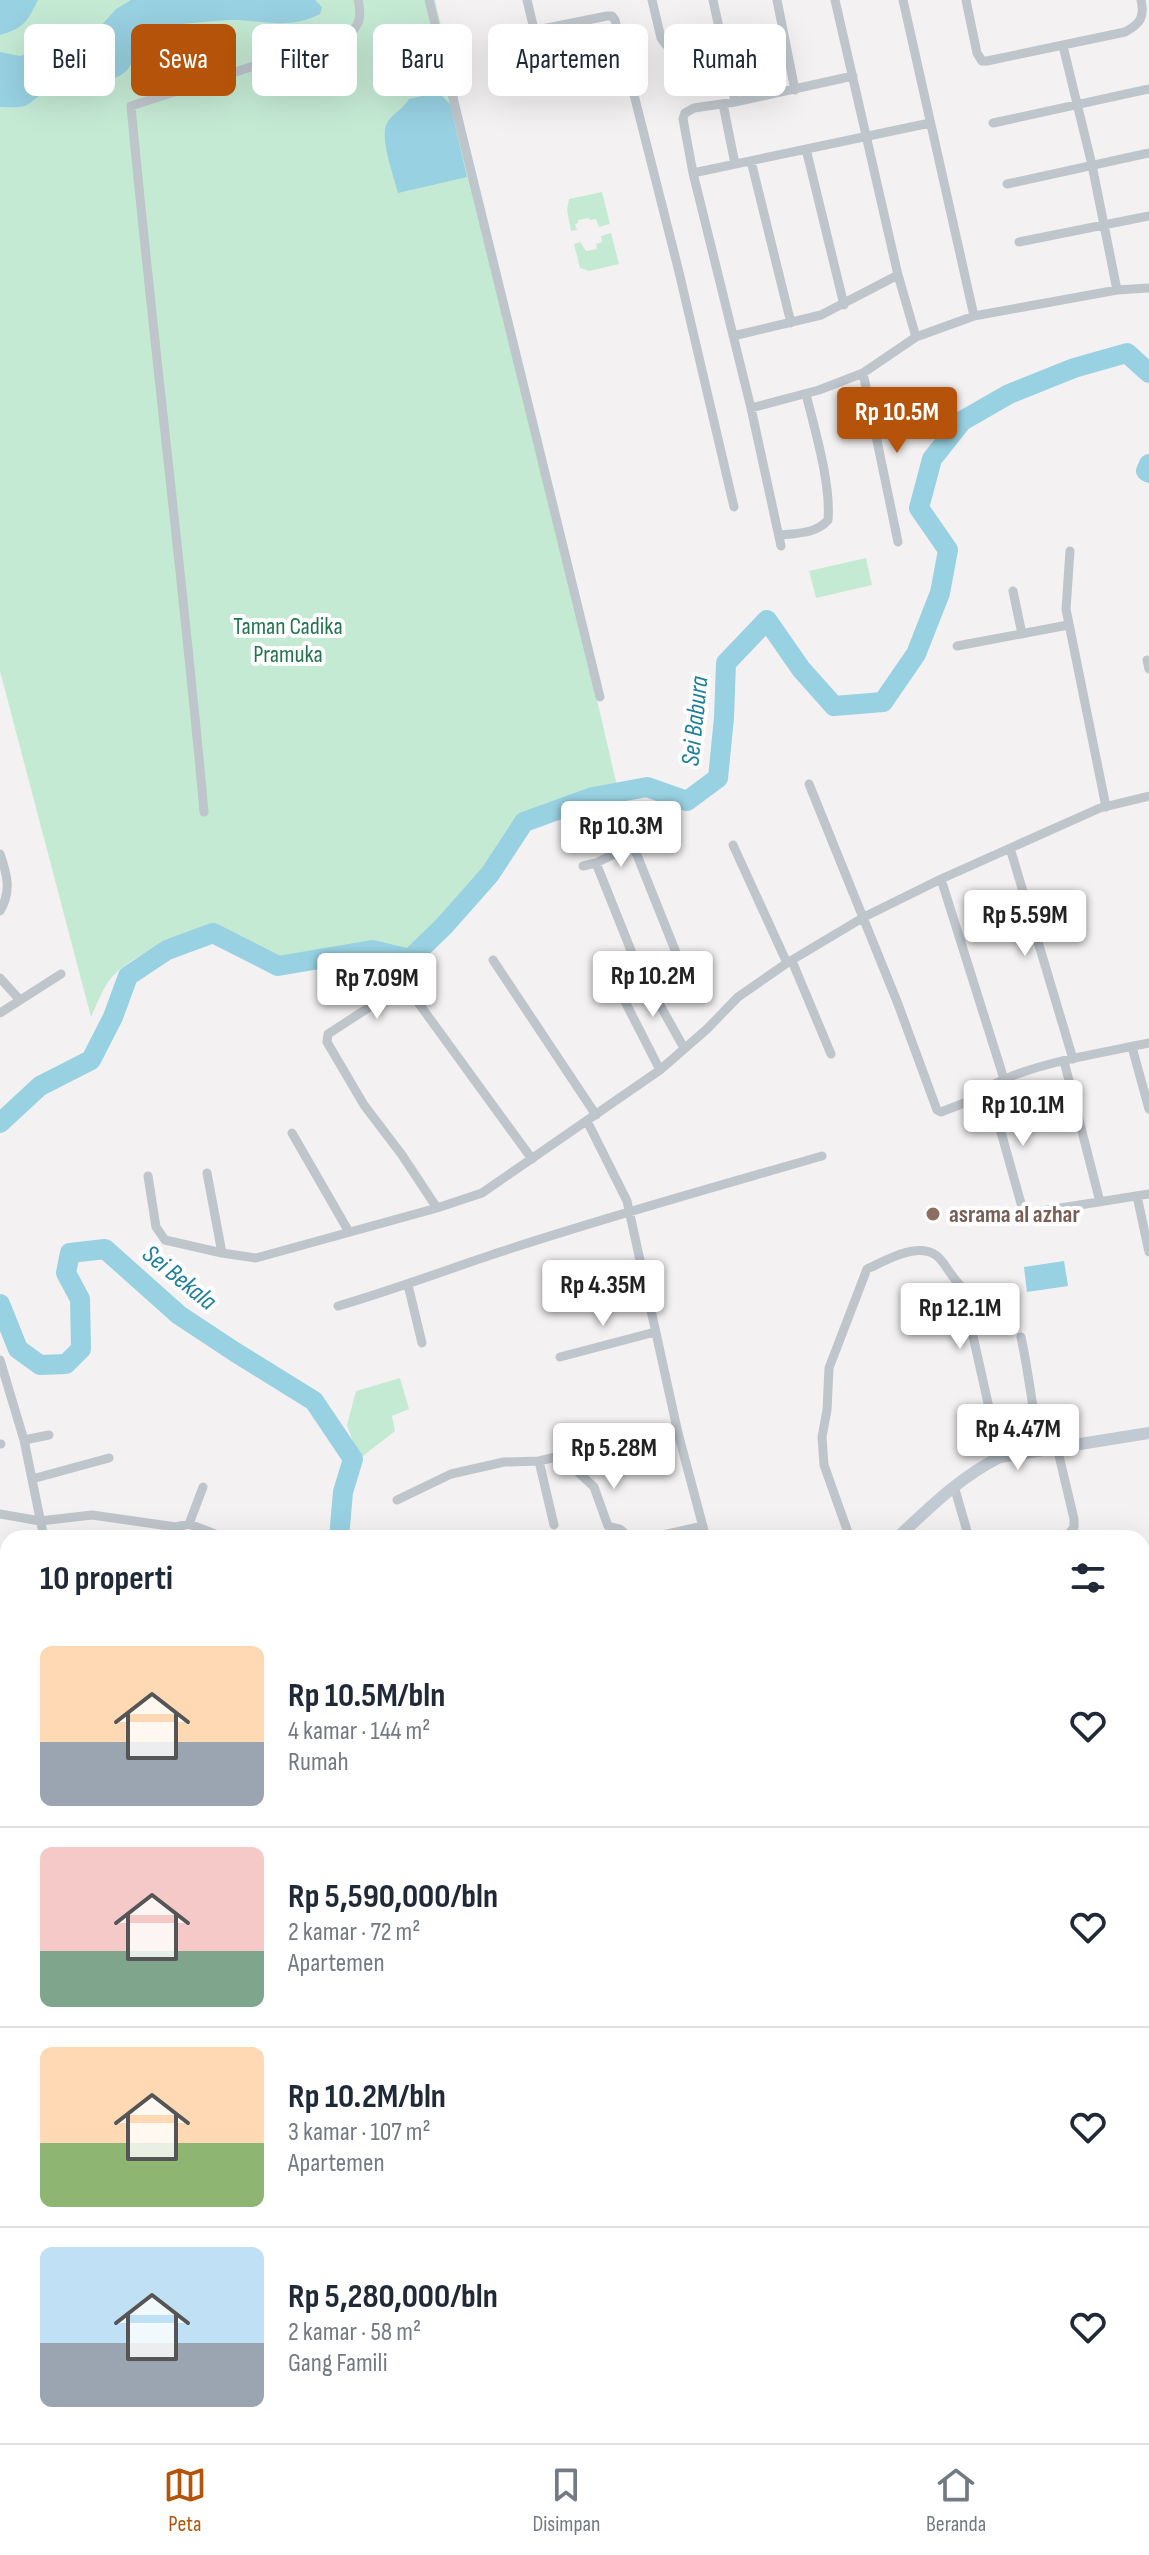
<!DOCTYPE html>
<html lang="id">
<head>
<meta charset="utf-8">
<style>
  :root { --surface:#fff; --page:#f2f2f3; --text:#1f2937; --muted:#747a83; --line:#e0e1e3; --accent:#b45309 }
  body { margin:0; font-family:"Sofia Sans Condensed",sans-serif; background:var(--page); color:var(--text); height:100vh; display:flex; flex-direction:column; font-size:30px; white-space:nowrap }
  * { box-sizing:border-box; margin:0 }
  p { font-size:26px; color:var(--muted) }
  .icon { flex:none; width:44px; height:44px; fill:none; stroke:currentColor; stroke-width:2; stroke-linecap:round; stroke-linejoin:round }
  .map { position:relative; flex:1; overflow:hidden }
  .sheet { position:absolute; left:0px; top:1530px; width:1150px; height:914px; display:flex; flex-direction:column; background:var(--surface); border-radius:24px 24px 0 0; box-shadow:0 8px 32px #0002 }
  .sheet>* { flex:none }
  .banner { position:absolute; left:24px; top:24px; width:1102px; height:72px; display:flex; gap:16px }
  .price { position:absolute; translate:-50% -68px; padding:0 18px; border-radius:8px; background:#fff; color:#222; font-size:26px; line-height:52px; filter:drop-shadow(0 2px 4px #0008) }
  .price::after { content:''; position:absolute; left:50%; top:48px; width:24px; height:18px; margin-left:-12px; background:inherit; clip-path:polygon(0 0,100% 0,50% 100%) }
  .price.current { background:var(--accent); color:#fff }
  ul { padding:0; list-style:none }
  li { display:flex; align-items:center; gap:24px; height:200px; padding:0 40px }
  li+li { border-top:2px solid var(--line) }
  li span { display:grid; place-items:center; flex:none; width:224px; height:160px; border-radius:12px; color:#555 }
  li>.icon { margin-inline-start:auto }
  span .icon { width:96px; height:96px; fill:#fffc; stroke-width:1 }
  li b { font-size:34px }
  h2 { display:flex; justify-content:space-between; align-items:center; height:96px; padding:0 40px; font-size:34px }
  .tag { padding:0 28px; border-radius:12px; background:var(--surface); box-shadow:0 8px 32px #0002; font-size:28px; line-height:72px }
  .tag.current { background:var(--accent); color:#fff }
  .tabs { display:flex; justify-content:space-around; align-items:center; height:112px; border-top:2px solid var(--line); background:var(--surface); font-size:22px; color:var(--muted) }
  .tabs a { display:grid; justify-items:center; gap:4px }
  .tabs .current { color:var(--accent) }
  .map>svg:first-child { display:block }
  .green { fill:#c5ead4 }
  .water { fill:#98d1e2 }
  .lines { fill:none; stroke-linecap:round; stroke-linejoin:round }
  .river { stroke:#98d1e2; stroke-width:20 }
  .minor { stroke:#bec5cb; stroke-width:9 }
  .secondary { stroke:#c1c9d2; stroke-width:12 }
  .trunk { stroke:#a2b1c2; stroke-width:14 }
  .education-dot { fill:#8d6e63; stroke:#fff; stroke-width:3 }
  .labels { text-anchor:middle; stroke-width:8; stroke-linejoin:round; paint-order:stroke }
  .park-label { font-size:24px; fill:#23754d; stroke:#fff }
  .education-label { font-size:24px; font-weight:bold; fill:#785e54; stroke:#fff; text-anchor:start }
  .water-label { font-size:26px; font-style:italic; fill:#1e7f9b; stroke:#fff }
</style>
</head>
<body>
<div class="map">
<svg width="1149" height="2443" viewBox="0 0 1149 2443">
  <rect width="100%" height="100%" fill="#f3f1f1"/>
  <path class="green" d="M0,0H435L617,786L519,817L471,884L408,953L369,943L278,960L214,925C182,937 128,954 108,982C101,993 96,1006 91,1017L0,671Z
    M602,192L610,224L599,227L596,219L590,220L589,218L578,220V223L575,224L577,230L571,231L567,210L569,199Z
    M611,233L619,264L589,271L580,268L574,244L580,242L586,251L597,249L596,244L602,242L601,236Z
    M866,558L872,585L816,598L809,571Z
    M400,1378L409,1409L392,1416L395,1431L359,1459L347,1425L356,1391Z
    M1149,2082V2373L1142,2375V2083Z"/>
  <path class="water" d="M0,0H38C27,22 24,28 0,35Z
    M131,0H315L322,7L320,14C286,31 263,19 228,20C199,22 170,25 141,29L134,35C136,43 136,51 133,59C124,91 75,78 51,88C41,92 34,102 25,106C18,108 7,107 0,107V52L20,56L69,42L99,28L116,9Z
    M431,94L442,96L450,104L467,177L398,193C394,177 379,137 387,123C391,115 403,109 409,99Z
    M1064,1261L1068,1286L1027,1292L1024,1267Z"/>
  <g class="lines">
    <path class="river" d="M1149,464L1146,471L1149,473
      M0,1123L40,1086L91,1060L113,1017L128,976L167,950L213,933L278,966L372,950L410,959L444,926L490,874L524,822L593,797L647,787L687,801L718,778L724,718L726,663L767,620L801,669L834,706L883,702L916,654L940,593L948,550L919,508L932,459L962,421L1009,394L1074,368L1127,353L1149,373
      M0,1304L18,1349L40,1365L66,1364L81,1349L80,1299L66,1273L70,1253L105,1249L179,1315L235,1352L314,1401L353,1459L343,1492L339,1538
      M516,2436L525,2443
      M600,2443L603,2436
      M874,2443L875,2436"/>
    <path class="minor" d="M429,0L600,697
      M527,0L533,25L537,30L607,16H612L615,20L679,272L734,507
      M652,0L661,38L666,45L673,46L721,37
      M713,0L735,102
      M777,0L795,90
      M835,0L898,275L916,337
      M903,0L974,316
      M966,0L977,53L982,61H987L1125,32C1140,24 1145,17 1141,0
      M1063,46L1092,165L1117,290
      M524,73L569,63L571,59L563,25
      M723,104L735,164
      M993,123L1149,89
      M806,149L844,305
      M751,161L791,323
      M693,173L930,123
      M1007,184L1149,153
      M1019,242L1149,216
      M733,336L821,315L898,275
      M863,373L898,542
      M751,408L819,390L863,373L916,337L974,316L1117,290L1149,288
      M780,535C797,533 816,534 828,520C831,483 815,431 806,394
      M781,546L751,408L693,173L683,119L685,113L694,108L735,102L853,76
      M1070,551L1066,609L1106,807
      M1013,591L1022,634
      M957,646L1068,625
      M1147,660L1149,669
      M809,784L898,1004L937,1110L941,1112L990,1093
      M204,812C183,577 153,341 131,106L346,36C360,27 362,16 358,0
      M629,835L683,970L681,982L656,998L684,1048
      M733,845L787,963
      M1010,848L1073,1059
      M0,854C7,874 12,891 0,911
      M596,863L632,845
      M583,866L596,863L636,963L656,998
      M941,879L1004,1079
      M493,960L596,1115
      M792,961L831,1054
      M0,978L19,999
      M615,982L660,1070
      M0,1013L61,974
      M1132,1047L1149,1109
      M1064,1061L1100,1202
      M990,1093L991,1086C1031,1063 1103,1053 1149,1043
      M990,1093L1024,1214
      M587,1121L627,1201L678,1433L706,1538
      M292,1133L349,1232
      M207,1173L222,1253
      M148,1176L156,1227L165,1240L222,1253L256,1258L437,1208L482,1193L660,1070L707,1029L738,997L787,963L864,917L941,879L1100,808L1149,796
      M1137,1196L1149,1252
      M437,1208L402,1155L364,1105L327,1042L328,1034L388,995L399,990H409L532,1159
      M985,1220L1149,1194
      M408,1285L422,1343
      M338,1306C393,1290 446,1270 500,1252C606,1217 715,1187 822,1156
      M971,1327L1000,1457
      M1021,1337C1029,1374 1033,1412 1040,1450
      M560,1357L655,1332
      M0,1360L24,1440L44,1538
      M24,1440L49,1435
      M0,1444H1
      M1057,1447L1074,1519V1527L1066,1538
      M571,1453L578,1472L594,1487L608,1526L620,1529L630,1538
      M539,1461L554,1525
      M32,1479L109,1458
      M954,1486L969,1538
      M397,1500L451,1474L504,1462L539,1461L614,1443L678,1433
      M0,1514L40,1521L92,1515L176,1527L189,1524L203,1487
      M189,1524L226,1538
      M649,1538L703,1526
      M850,1538L824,1465L822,1437L827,1410L829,1368L867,1269C885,1261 914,1243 934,1254C942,1258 946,1268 951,1274C959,1285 966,1294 979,1299
      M0,1563H8
      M0,1691L8,1692
      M0,1856L8,1851
      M0,2047L8,2046
      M0,2117L6,2114
      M0,2167L8,2164
      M0,2250L8,2261
      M0,2360L8,2354
      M1142,2431L1149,2429
      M143,2436L148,2443
      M410,2436L414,2443
      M0,2441L8,2431
      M306,2443L308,2441
      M981,2443L984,2436
      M1115,2443L1116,2436"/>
    <path class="secondary" d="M897,1538C930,1507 960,1477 1000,1457L1149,1433
      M0,1772L8,1774"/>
    <path class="trunk" d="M0,2401L8,2405
      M0,2419L8,2423
      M30,2436L41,2443
      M60,2436L71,2443"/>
  </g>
  <circle class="education-dot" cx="933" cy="1214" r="8"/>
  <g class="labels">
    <g class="park-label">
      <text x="288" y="634">Taman Cadika<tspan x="288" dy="28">Pramuka</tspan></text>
    </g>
    <g class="education-label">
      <text x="949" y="1222">asrama al azhar</text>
    </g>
    <g class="water-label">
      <text transform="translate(694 721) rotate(-84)" y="9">Sei Babura</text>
      <text transform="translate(180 1277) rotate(39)" y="9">Sei Bekala</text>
    </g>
  </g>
</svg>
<b class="price current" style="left:897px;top:455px">Rp 10.5M</b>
<b class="price" style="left:621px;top:869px">Rp 10.3M</b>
<b class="price" style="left:1025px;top:958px">Rp 5.59M</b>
<b class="price" style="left:653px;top:1019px">Rp 10.2M</b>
<b class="price" style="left:377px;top:1021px">Rp 7.09M</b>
<b class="price" style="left:1023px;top:1148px">Rp 10.1M</b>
<b class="price" style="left:603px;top:1328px">Rp 4.35M</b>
<b class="price" style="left:960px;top:1351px">Rp 12.1M</b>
<b class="price" style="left:1018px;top:1472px">Rp 4.47M</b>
<b class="price" style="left:614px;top:1491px">Rp 5.28M</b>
<div class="banner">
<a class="tag">Beli</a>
<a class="tag current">Sewa</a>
<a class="tag">Filter</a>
<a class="tag">Baru</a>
<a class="tag">Apartemen</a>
<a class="tag">Rumah</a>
</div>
<section class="sheet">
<h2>10 properti<svg class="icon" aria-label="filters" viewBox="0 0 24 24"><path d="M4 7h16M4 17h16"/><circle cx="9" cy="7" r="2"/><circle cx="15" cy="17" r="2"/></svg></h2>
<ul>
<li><span style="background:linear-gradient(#ffd9b3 60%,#9aa5b1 0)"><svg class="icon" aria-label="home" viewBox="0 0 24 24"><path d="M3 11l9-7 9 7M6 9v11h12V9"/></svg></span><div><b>Rp 10.5M/bln</b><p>4 kamar · 144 m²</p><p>Rumah</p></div><svg class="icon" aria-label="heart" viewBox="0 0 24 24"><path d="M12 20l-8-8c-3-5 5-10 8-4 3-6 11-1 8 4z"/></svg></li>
<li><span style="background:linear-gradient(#f6c9c9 65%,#7fa58c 0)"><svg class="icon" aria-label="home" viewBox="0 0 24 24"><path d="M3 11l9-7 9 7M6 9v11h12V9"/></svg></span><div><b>Rp 5,590,000/bln</b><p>2 kamar · 72 m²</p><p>Apartemen</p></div><svg class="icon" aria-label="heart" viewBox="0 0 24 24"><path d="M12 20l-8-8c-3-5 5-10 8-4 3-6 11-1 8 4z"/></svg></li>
<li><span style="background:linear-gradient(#ffd9b3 60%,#8fb573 0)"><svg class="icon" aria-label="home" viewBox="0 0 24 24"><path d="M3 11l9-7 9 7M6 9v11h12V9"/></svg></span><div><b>Rp 10.2M/bln</b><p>3 kamar · 107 m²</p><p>Apartemen</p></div><svg class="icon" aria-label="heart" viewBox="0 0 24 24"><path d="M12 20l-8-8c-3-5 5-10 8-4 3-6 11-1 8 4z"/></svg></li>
<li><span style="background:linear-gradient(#bfe0f5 60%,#9aa5b1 0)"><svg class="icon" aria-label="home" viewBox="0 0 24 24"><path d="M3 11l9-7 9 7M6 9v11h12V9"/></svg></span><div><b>Rp 5,280,000/bln</b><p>2 kamar · 58 m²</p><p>Gang Famili</p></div><svg class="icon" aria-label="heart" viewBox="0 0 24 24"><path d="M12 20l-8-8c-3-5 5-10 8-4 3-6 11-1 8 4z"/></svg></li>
</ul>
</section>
</div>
<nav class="tabs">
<a class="current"><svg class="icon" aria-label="map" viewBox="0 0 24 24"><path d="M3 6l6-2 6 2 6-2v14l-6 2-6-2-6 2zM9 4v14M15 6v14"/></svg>Peta</a>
<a><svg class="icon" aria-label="saved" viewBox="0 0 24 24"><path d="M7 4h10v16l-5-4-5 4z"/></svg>Disimpan</a>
<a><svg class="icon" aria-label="home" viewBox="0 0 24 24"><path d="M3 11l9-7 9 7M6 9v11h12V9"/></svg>Beranda</a>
</nav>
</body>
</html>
